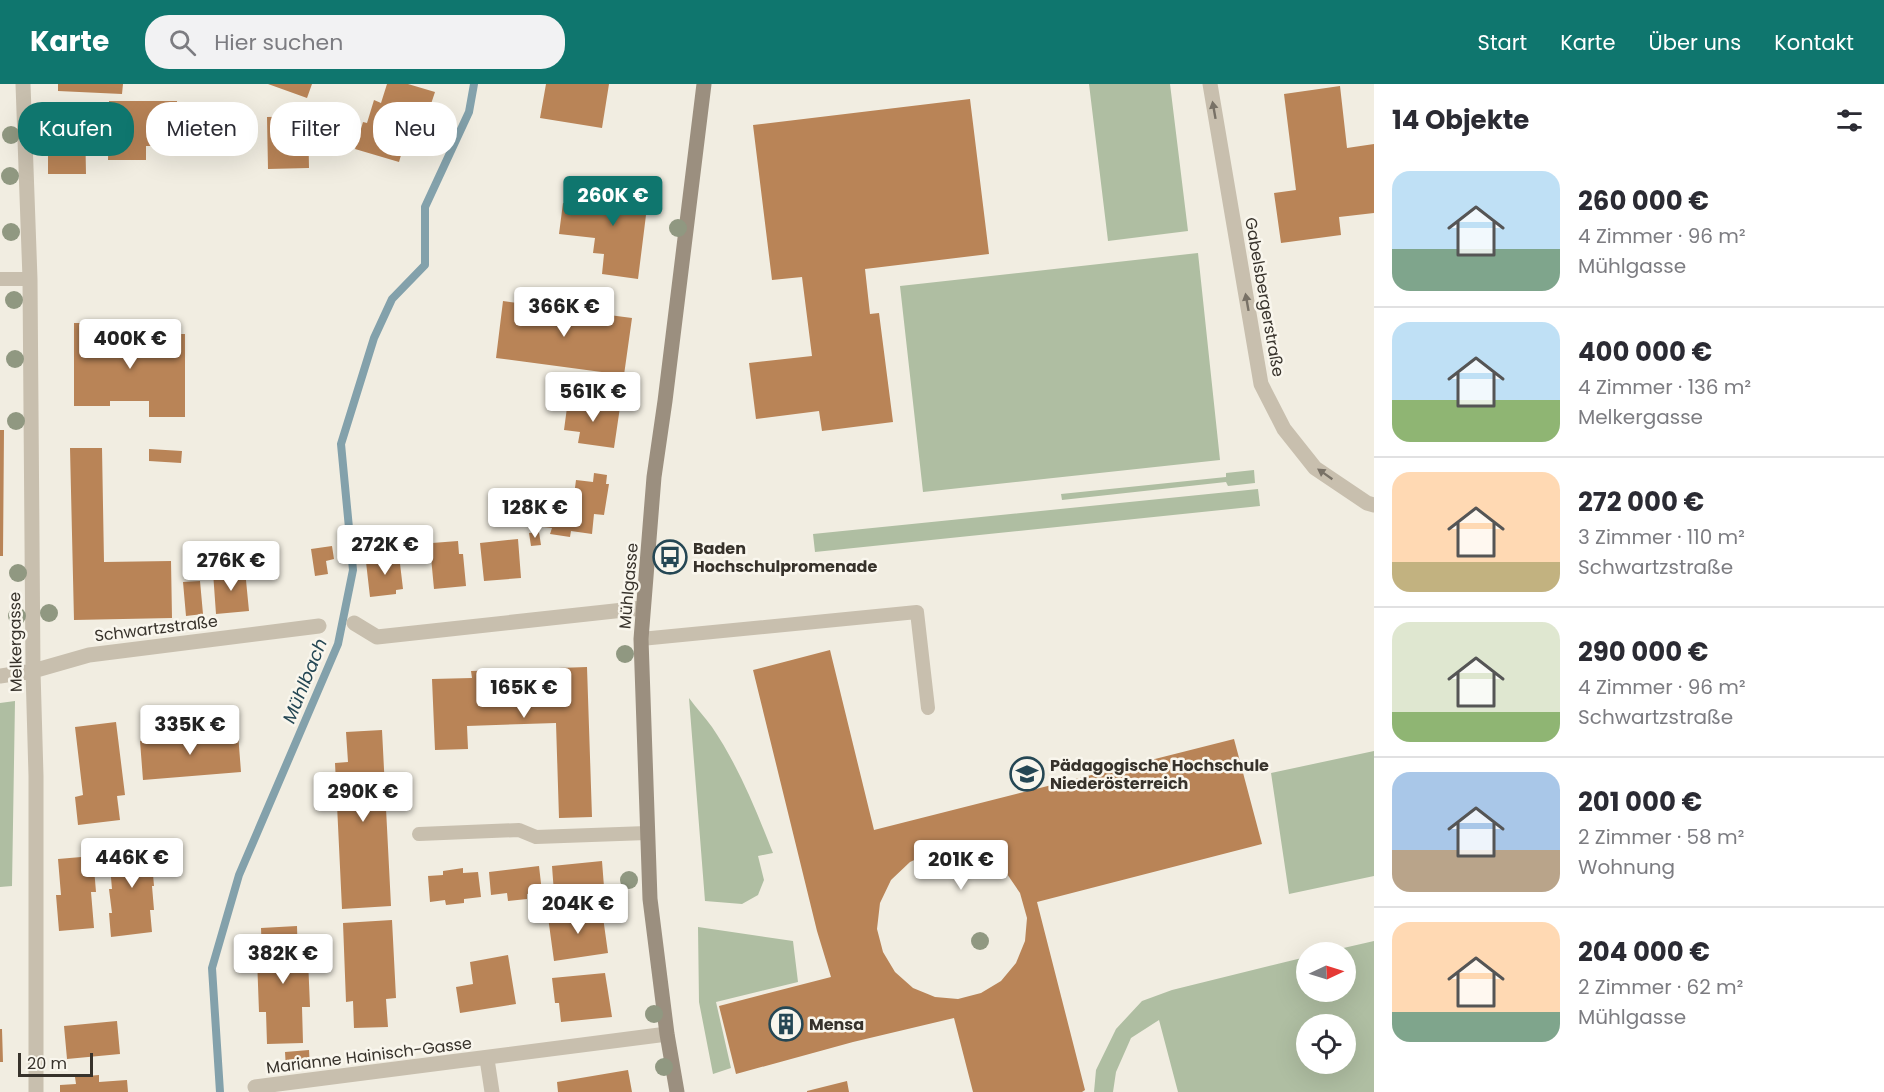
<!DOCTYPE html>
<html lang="de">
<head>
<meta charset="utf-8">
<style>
  :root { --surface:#fff; --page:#f2f2f3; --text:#2b2b33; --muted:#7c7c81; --line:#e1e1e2; --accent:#0f766e }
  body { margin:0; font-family:Poppins,sans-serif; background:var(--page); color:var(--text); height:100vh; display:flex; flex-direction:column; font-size:22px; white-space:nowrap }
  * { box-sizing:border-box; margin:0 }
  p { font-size:20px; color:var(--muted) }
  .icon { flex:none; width:33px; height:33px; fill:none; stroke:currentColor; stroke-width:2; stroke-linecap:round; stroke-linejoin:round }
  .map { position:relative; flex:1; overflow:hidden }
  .details { display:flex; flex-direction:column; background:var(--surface); width:510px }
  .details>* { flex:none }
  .top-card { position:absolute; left:18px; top:18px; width:570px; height:54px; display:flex; gap:12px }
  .needle { width:39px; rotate:86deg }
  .tools { position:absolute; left:1296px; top:858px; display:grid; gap:12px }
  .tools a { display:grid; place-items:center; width:60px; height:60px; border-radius:50%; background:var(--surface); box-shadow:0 6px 24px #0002; font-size:30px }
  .scale { position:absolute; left:18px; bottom:15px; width:75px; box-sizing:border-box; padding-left:6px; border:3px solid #37322b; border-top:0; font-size:16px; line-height:21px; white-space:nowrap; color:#37322b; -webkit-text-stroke:4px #f9f6ed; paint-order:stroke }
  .price { position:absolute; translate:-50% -51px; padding:0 14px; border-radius:6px; background:#fff; color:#222; font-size:20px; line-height:39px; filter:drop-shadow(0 2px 3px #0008) }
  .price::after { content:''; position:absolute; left:50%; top:36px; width:18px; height:14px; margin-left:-9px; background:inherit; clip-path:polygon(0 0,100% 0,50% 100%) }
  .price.selected { background:var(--accent); color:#fff }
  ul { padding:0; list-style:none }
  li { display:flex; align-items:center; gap:18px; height:150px; padding:0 18px }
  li+li { border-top:2px solid var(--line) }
  li span { display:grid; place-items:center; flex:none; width:168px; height:120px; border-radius:18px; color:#555 }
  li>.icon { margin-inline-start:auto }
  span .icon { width:72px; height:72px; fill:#fffc; stroke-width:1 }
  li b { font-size:26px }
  h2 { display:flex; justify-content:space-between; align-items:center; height:72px; padding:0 18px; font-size:26px }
  .tag { padding:0 21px; border-radius:24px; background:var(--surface); box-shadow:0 6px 24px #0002; font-size:21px; line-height:54px }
  .tag.selected { background:var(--accent); color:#fff }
  header { display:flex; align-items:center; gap:36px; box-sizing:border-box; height:84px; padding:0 30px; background:var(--accent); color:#fff }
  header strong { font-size:28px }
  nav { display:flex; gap:33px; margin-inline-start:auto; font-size:21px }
  .search { width:420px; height:54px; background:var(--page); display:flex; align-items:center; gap:15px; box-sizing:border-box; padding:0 21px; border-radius:24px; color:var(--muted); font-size:22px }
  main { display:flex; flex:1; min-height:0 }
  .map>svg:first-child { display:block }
  .green { fill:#afbea2; fill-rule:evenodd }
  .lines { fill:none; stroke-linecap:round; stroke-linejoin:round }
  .stream { stroke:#83a1ab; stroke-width:8 }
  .building { fill:#b98457; fill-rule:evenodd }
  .lane { stroke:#c8bfae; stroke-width:14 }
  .street { stroke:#c8bfae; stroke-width:15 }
  .secondary { stroke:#9b8f7f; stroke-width:15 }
  .tree { fill:#909881 }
  .oneway { fill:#787166 }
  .labels { text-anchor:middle; stroke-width:5; stroke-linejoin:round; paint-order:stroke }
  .street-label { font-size:16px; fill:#37322b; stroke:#f9f6ed }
  .poi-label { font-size:16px; font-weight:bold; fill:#37322b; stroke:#f9f6ed; text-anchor:start }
  .water-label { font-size:18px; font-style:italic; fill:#254754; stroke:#f9f6ed }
</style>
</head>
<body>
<header>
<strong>Karte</strong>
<div class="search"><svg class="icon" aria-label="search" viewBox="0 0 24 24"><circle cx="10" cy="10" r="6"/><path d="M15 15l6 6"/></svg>Hier suchen</div>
<nav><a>Start</a><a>Karte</a><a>Über uns</a><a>Kontakt</a></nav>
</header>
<main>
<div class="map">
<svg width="1374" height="1008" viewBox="0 0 1374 1008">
  <rect width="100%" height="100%" fill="#f1ede1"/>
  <path class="green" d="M1089,0H1170L1188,147L1108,157Z
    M1198,169L1220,376L923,408L900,202Z
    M1254,386L1255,399L1228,402L1226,398L1062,416L1061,410L1226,393V389Z
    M1258,405L1260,422L815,468L813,450Z
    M689,614C696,624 705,633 712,643C738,681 756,726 773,769L758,772L764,796L758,811L742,820L705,817Z
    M15,617L12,802L0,803V619Z
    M1374,667V792L1289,810L1271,689Z
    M698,843L793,857L798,898L716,918L731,984L713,990L699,918Z
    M1374,857V1008H1178L1159,936L1131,954L1116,988L1113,1008H1094L1096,986L1116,945L1142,917L1172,906L1306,873V908H1346V868H1326ZM1306,940H1346V980H1306Z"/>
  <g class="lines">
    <path class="stream" d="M220,1008L212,884L239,791L338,560L353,486L341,360L374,254L392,215L425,181V123L469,28L474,0"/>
  </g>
  <path class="building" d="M58,0H123L122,10L58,7Z
    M268,0H312L307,14Z
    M387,0H408L435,8L427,32L421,30L414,53L407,51L399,78L355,65L363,38L367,39L374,16L381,19Z
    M546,0H609L602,44L540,34Z
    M1340,2L1347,64L1374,60V129L1339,133L1341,151L1281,159L1274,109L1296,106L1284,10Z
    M970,15L989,170L865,185L870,230L879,229L893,338L822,347L819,327L756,335L749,279L812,272L802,193L772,196L753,41Z
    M109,17H177V62H146V76H108Z
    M308,32L309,84L268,85L267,33Z
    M48,38H85L86,90H48Z
    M615,94L650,99L638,195L602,190L604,170L593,169L595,154L559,150L563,119L610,125Z
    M503,217L632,234L624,291L496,274Z
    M74,239H110V254H148L149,250H185V333H149V317H110V322H74Z
    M568,316L620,323L614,364L578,359L580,348L564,346Z
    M0,346H4L3,472H0Z
    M70,364H102L104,478L171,477L172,534L74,536Z
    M149,365L182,367L181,379L149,377Z
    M594,389L607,391L606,400H609L604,431L594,430L592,450L571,447L570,453L550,450L552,444L525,441L522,420L572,427L576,396L593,398Z
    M539,448L541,461L531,462L529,449Z
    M518,455L521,494L484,497L480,459Z
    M458,457L459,470H463L466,502L434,505L431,473H433L432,459Z
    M332,462L334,475L326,477L328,490L315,492L311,465Z
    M399,471L403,505L396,506V510L370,513L366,478L384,476V472Z
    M245,486L249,527L216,530L213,488Z
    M200,497L203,530L186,532L183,498Z
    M830,566L874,746L1234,655L1262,760L1037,818L1085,1006L1082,1008H973L954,934L853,958L736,990L719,922L831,893L817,847L753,586ZM959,765L984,772L1005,787L1020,809L1027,834L1025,857L1016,879L1001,897L981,909L958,915L935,913L913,904L895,888L883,868L877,845L880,819L891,796L910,778L934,767Z
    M587,583L592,733L559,734L556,639L467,642L468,665L435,666L432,595L472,594L471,587Z
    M116,638L125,711L117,712L120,736L78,741L75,713L83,711L75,643Z
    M382,646L391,822L342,825L335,679L348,678L346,648Z
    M238,649L241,688L143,696L140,657Z
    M153,757L155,779H152L154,802H152L154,826H150L152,848L111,853L109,829H112L109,805H112L110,782L114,781L112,761Z
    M93,772L96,808H91L94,844L59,847L56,811H61L58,775Z
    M602,777L604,803L587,804L588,810L568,812V808L554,809L552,782Z
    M539,782L542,808L527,810V815L508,817L507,809L491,811L489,788Z
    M463,784V789L478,788L481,813L464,815V819L446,821L445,816L430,818L428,792L443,791V787Z
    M602,826L608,869L554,877L548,833Z
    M392,836L396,914L386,915L388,943L354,944L353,917L346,918L343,839Z
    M297,842L298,876L308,875L310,923H302L303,959L267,960L266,928H259L257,874H262L261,844Z
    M508,871L516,920L460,929L456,903L473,900L470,878Z
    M605,889L612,933L561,938L559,919H555L552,894Z
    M117,937L120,970L67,975L64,942Z
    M0,945H2L3,978H0Z
    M309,966L310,983L286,985L285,968Z
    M628,986L632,1008H558L557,998Z
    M99,991V998L127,996L128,1008H60V1001L76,1000L75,993Z
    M847,997L849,1008H807V1007Z"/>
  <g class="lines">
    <path class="lane" d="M0,195H30
      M641,555L917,528L928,624
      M419,750L519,746L536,753L647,749"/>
    <path class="street" d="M23,0L30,195L33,587L36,692V1008
      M1210,0L1261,300L1284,345L1315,384L1367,419L1374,421
      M354,539L377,553L642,524
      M0,592L33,587L89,571L319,542
      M487,975L492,1008
      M255,1003L667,950"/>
    <path class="secondary" d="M677,1008L667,950L650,815L641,555L654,393L665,317L704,0"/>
  </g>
  <g class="tree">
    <circle cx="37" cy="48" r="9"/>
    <circle cx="11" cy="51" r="9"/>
    <circle cx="10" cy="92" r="9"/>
    <circle cx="678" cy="144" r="9"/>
    <circle cx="11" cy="148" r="9"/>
    <circle cx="14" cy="216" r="9"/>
    <circle cx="15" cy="275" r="9"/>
    <circle cx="16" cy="337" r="9"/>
    <circle cx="18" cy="489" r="9"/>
    <circle cx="49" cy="529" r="9"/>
    <circle cx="17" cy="532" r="9"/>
    <circle cx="625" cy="570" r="9"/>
    <circle cx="629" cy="796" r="9"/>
    <circle cx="980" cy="857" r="9"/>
    <circle cx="654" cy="930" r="9"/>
    <circle cx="664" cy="983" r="9"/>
  </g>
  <defs><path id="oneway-solid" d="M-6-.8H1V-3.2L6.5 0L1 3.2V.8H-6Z" transform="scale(1.5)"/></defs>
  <g class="oneway">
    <use href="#oneway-solid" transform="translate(1214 26) rotate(-100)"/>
    <use href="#oneway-solid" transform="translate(1247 218) rotate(-100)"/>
    <use href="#oneway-solid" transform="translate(1325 390) rotate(-145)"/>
  </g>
  <defs>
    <symbol id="bus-ring" viewBox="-11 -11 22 22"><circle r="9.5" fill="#f9f6ed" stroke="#254754" stroke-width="1.5"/><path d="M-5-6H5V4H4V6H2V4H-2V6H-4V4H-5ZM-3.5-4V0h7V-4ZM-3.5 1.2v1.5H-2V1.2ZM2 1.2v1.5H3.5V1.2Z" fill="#254754"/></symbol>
    <symbol id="school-ring" viewBox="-11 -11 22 22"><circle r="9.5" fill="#f9f6ed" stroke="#254754" stroke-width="1.5"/><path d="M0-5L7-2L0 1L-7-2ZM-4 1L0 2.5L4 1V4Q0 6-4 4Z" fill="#254754"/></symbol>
    <symbol id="building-ring" viewBox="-11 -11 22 22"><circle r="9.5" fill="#f9f6ed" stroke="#254754" stroke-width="1.5"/><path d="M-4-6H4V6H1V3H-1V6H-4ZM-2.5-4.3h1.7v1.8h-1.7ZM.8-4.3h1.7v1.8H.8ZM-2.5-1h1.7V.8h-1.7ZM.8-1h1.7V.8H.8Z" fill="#254754"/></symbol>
  </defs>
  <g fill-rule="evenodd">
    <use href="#bus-ring" x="651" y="454" width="38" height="38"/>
    <use href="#school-ring" x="1008" y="671" width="38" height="38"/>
    <use href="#building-ring" x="767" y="921" width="38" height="38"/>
  </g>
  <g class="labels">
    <g class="street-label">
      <text transform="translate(1265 213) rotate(80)" y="6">Gabelsbergerstraße</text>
      <text transform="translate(628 502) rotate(-85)" y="6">Mühlgasse</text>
      <text transform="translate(156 544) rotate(-7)" y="6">Schwartzstraße</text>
      <text transform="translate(15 558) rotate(-91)" y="6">Melkergasse</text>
      <text transform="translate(369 971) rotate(-7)" y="6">Marianne Hainisch-Gasse</text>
    </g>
    <g class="poi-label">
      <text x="693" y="470">Baden<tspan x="693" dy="18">Hochschulpromenade</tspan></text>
      <text x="1050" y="687">Pädagogische Hochschule<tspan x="1050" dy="18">Niederösterreich</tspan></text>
      <text x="809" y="946">Mensa</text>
    </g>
    <g class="water-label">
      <text transform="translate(305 597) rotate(-68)" y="6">Mühlbach</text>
    </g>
  </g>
</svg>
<div class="tools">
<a><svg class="needle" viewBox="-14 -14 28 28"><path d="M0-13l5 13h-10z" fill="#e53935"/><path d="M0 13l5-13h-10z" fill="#7c7c81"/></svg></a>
<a><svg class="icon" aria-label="locate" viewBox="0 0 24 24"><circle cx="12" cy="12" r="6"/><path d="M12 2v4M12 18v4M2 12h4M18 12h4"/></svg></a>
</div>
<div class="scale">20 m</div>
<b class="price selected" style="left:613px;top:143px">260K €</b>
<b class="price" style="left:564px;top:254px">366K €</b>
<b class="price" style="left:130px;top:286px">400K €</b>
<b class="price" style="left:593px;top:339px">561K €</b>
<b class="price" style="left:535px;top:455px">128K €</b>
<b class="price" style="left:385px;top:492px">272K €</b>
<b class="price" style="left:231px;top:508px">276K €</b>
<b class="price" style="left:524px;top:635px">165K €</b>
<b class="price" style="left:190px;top:672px">335K €</b>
<b class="price" style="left:363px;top:739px">290K €</b>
<b class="price" style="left:132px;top:805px">446K €</b>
<b class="price" style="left:961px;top:807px">201K €</b>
<b class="price" style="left:578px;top:851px">204K €</b>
<b class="price" style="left:283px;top:901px">382K €</b>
<div class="top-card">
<a class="tag selected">Kaufen</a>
<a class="tag">Mieten</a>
<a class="tag">Filter</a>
<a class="tag">Neu</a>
</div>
</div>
<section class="details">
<h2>14 Objekte<svg class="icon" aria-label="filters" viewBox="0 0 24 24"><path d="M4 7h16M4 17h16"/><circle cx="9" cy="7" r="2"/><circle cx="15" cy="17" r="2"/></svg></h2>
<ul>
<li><span style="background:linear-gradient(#bfe0f5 65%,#7fa58c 0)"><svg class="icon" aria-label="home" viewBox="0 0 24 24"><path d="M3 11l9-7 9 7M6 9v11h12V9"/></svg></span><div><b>260 000 €</b><p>4 Zimmer · 96 m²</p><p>Mühlgasse</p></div></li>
<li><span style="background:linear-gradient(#bfe0f5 65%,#8fb573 0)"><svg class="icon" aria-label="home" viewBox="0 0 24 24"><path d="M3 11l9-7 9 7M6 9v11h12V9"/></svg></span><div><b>400 000 €</b><p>4 Zimmer · 136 m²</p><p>Melkergasse</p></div></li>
<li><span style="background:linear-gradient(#ffd9b3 75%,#c2b280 0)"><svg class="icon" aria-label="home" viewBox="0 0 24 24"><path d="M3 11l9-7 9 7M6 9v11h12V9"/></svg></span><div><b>272 000 €</b><p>3 Zimmer · 110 m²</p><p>Schwartzstraße</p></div></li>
<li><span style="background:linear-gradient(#dfe7d0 75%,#8fb573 0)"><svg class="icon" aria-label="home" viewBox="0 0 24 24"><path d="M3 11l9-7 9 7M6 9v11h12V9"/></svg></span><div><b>290 000 €</b><p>4 Zimmer · 96 m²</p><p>Schwartzstraße</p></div></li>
<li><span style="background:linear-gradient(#a9c7e8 65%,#b9a48a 0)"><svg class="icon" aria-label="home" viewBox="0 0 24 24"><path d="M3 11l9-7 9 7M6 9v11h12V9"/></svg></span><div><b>201 000 €</b><p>2 Zimmer · 58 m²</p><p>Wohnung</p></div></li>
<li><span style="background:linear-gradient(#ffd9b3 75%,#7fa58c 0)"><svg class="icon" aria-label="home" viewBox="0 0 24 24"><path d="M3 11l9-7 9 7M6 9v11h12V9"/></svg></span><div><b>204 000 €</b><p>2 Zimmer · 62 m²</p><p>Mühlgasse</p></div></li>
</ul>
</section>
</main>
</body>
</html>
